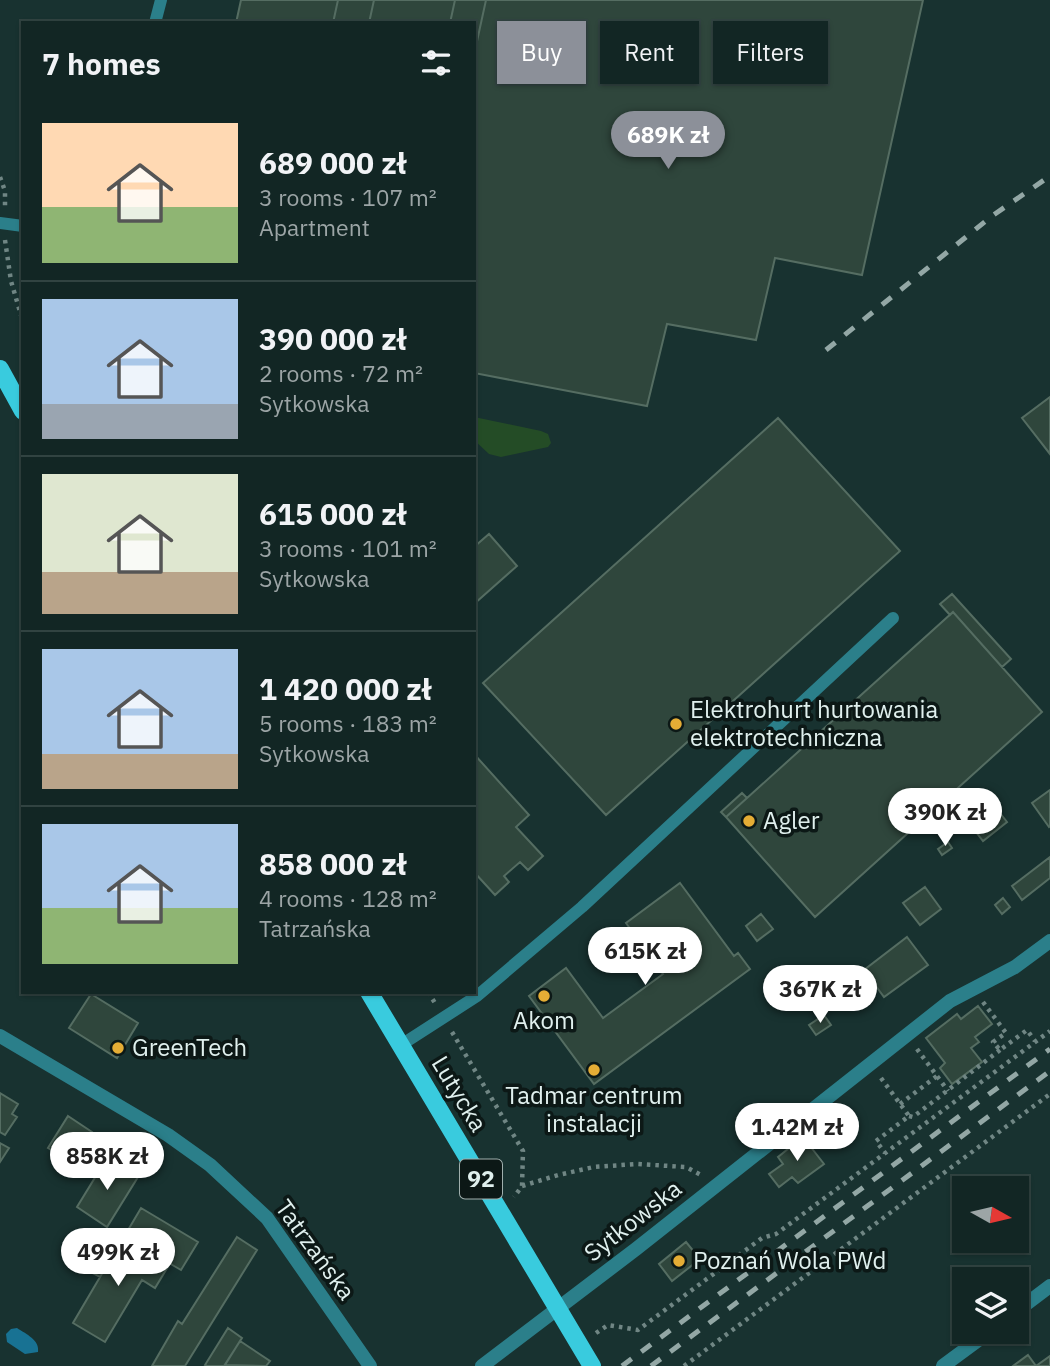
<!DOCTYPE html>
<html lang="en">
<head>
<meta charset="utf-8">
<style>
  :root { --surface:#122624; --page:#1f3231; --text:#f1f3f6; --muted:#9ca5a6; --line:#314341; --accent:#8c9099 }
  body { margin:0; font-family:"IBM Plex Sans",sans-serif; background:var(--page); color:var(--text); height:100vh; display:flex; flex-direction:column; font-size:26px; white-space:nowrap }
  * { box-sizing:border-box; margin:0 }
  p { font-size:23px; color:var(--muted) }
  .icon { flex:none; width:38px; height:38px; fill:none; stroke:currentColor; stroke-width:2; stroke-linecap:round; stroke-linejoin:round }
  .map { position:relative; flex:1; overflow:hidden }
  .panel { position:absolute; left:21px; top:21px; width:455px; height:973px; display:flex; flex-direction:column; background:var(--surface); border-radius:0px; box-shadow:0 2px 5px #0004,0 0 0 2px var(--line) }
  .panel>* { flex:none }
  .guide { position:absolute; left:497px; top:21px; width:448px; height:63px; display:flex; gap:14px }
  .needle { width:46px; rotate:98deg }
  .fabs { position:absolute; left:952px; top:1176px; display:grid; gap:14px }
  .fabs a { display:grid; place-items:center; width:77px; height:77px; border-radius:0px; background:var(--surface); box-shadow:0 2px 5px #0004,0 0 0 2px var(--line); font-size:35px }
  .price { position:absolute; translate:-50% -60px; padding:0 16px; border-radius:24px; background:#fff; color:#222; font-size:23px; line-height:46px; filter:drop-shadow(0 2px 4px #0008) }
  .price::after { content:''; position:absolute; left:50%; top:42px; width:21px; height:16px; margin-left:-10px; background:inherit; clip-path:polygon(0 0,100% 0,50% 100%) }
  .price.selected { background:var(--accent); color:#fff }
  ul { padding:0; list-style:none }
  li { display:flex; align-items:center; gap:21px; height:175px; padding:0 21px }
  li+li { border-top:2px solid var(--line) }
  li span { display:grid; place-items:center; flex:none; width:196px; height:140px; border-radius:0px; color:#555 }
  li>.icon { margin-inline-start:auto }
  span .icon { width:84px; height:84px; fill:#fffc; stroke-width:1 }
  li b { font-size:30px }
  h2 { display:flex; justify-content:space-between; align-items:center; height:84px; padding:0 21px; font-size:30px }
  .tag { padding:0 24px; border-radius:0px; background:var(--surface); box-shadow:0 2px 5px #0004,0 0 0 2px var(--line); font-size:24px; line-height:63px }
  .tag.selected { background:var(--accent); color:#fff }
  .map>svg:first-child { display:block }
  .green { fill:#244c26 }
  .water { fill:#187293 }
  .building { fill:#2f463c; stroke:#556d62; stroke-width:2 }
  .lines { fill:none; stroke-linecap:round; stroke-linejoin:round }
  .path { stroke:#708684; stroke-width:4.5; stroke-dasharray:3.5 5; stroke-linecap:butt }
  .service { stroke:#2b7f8a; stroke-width:12 }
  .minor { stroke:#2b7f8a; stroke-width:14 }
  .primary { stroke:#39cbde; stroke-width:18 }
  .rail { stroke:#93a7a5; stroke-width:5; stroke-dasharray:12 12; stroke-linecap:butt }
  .poi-dot { fill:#e5ad35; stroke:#0c1816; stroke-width:2.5 }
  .labels { text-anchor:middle; stroke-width:7; stroke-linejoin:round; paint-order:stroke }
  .shield { fill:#0c1816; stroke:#a0afad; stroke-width:2 }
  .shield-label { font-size:23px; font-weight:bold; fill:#e0f0ee }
  .poi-label { font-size:24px; fill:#e0f0ee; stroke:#0c1816; text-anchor:start }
  .street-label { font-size:24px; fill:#e0f0ee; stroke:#0c1816 }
</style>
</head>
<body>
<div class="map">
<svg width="1050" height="1366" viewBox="0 0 1050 1366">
  <rect width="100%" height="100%" fill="#183230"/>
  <path class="green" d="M474,417L541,431L548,434L551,443L548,447L501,457L489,454L474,440Z"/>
  <path class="water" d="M17,1328C26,1334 40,1340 38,1352L25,1354L7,1342L6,1334L11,1329Z"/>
  <path class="building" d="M241,0H338L333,23H236Z
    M338,0H374L369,23H333Z
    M374,0H455L450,23H369Z
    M455,0H486L474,55V23H450Z
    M486,0H923L862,275L775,258L756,340L667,324L647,406L474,373V55Z
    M1050,397V454L1022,418Z
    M778,418L900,551L606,815L483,683Z
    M489,534L517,566L474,604V547Z
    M952,594L1011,659L1002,667L953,612L950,615L940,604Z
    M953,612L1042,712L815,917L726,817Z
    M474,754L529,815L516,827L543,856L528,870L520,862L504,876L509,882L495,895L474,872Z
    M1050,790V826L1049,827L1032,803Z
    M742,793L747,798L726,817L721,812Z
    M989,799L1007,822L983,841L965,818Z
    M948,842L952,848L942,855L938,849Z
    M1050,857V878L1022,900L1012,886Z
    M680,883L734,956L738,953L750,969L594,1084L529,996L566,968L603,1018L663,974L626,923Z
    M925,887L941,909L920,925L903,903Z
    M1003,898L1010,907L1002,914L995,905Z
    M761,914L773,929L757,941L746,926Z
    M907,937L928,965L884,997L864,970Z
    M91,994L138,1023L117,1058L69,1028Z
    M978,1006L992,1024L975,1037L979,1042L971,1048L982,1062L952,1084L940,1068L945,1063L926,1038L957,1014L961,1019Z
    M824,1015L831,1025L816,1035L809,1025Z
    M0,1093L18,1104L12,1114L17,1117L5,1135L0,1132Z
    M68,1116L92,1132L73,1163L48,1148Z
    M803,1137L824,1164L798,1183L792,1177L779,1187L769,1174L783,1164L778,1157Z
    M0,1143L9,1148L0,1162Z
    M107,1158L138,1177L107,1227L77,1207Z
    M141,1208L198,1242L181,1270L124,1237Z
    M237,1237L257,1250L185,1366H152L178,1321L182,1324Z
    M123,1238L169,1265L155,1288L142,1280L105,1342L73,1323Z
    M686,1242L700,1259L672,1281L659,1264Z
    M100,1246L114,1254L100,1277L87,1270Z
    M228,1328L242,1338L224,1366H207L205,1365Z
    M240,1341L270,1361L266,1366L225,1365Z
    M1028,1355L1036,1366H1013Z
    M1050,1356V1366H1036Z"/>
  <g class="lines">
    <path class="path" d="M0,177L5,191V207
      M5,240L11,281L23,322
      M428,992L435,1003
      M983,1002L1006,1033L993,1042L1000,1050L1027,1030L1035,1041
      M452,1032L523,1151L522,1186L514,1197
      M917,1049L948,1091
      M881,1078L909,1116L876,1141L885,1153
      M900,1104L937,1076
      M909,1116L913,1117L1000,1050
      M522,1186L558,1175L594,1167L637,1164L686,1167L701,1175
      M596,1333L608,1325L638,1330L762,1238L776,1234L1050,1031
      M684,1366L1050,1094"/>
    <path class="service" d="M155,23L161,0
      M0,223L23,226
      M401,1045L477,996L582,907L893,618"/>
    <path class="minor" d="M0,1036L168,1135L210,1165L267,1218L370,1366
      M1017,1311L1050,1286
      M482,1366L636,1249L950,1001L1015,967L1050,941
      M943,1366L989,1332"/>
    <path class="primary" d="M0,369L23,411
      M369,992L592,1366"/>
    <path class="rail" d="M826,350L992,216L1050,176
      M622,1366L1050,1049
      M651,1366L1050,1071"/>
  </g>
  <g class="poi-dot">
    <circle cx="676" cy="724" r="7"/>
    <circle cx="749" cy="821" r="7"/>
    <circle cx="544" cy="996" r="7"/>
    <circle cx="118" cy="1048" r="7"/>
    <circle cx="594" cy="1070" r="7"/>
    <circle cx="679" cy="1261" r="7"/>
  </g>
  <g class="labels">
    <rect class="shield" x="460" y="1159.5" width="42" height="39" rx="5"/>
    <g class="shield-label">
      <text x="481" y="1187">92</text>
    </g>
    <g class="poi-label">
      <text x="690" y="718">Elektrohurt hurtowania<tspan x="690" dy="28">elektrotechniczna</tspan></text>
      <text x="763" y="829">Agler</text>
      <text x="544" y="1029" text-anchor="middle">Akom</text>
      <text x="132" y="1056">GreenTech</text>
      <text x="594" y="1104" text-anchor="middle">Tadmar centrum<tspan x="594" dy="28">instalacji</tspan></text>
      <text x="693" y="1269">Poznań Wola PWd</text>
    </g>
    <g class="street-label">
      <text transform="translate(459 1094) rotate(59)" y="8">Lutycka</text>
      <text transform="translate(633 1221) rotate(-38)" y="8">Sytkowska</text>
      <text transform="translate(315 1250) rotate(54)" y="8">Tatrzańska</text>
    </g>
  </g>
</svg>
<div class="fabs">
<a><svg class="needle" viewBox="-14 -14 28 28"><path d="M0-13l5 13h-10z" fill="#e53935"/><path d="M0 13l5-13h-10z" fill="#9ca5a6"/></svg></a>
<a><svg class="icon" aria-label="layers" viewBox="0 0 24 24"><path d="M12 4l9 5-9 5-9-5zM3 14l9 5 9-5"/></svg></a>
</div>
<b class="price selected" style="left:668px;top:171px">689K zł</b>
<b class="price" style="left:945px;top:848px">390K zł</b>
<b class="price" style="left:645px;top:987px">615K zł</b>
<b class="price" style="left:820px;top:1025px">367K zł</b>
<b class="price" style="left:797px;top:1163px">1.42M zł</b>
<b class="price" style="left:107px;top:1192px">858K zł</b>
<b class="price" style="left:118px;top:1288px">499K zł</b>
<div class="guide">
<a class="tag selected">Buy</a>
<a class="tag">Rent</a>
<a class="tag">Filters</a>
</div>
<section class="panel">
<h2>7 homes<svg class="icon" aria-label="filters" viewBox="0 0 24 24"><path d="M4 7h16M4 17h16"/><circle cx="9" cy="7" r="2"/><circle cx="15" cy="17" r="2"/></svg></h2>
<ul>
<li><span style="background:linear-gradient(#ffd9b3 60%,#8fb573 0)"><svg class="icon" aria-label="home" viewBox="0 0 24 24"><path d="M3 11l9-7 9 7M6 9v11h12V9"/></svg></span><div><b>689 000 zł</b><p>3 rooms · 107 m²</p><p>Apartment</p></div></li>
<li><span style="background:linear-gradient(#a9c7e8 75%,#9aa5b1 0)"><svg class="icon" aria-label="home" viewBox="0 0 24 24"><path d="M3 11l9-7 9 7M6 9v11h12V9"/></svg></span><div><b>390 000 zł</b><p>2 rooms · 72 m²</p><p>Sytkowska</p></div></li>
<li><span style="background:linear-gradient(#dfe7d0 70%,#b9a48a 0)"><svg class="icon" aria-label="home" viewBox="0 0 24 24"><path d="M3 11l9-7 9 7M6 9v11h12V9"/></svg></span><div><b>615 000 zł</b><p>3 rooms · 101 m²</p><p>Sytkowska</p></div></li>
<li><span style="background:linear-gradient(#a9c7e8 75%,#b9a48a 0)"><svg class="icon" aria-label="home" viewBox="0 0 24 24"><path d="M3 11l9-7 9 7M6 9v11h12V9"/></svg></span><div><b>1 420 000 zł</b><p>5 rooms · 183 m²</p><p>Sytkowska</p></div></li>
<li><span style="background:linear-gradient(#a9c7e8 60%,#8fb573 0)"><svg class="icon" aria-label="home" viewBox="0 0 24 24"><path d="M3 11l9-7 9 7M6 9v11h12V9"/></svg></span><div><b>858 000 zł</b><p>4 rooms · 128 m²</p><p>Tatrzańska</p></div></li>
</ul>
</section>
</div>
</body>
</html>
